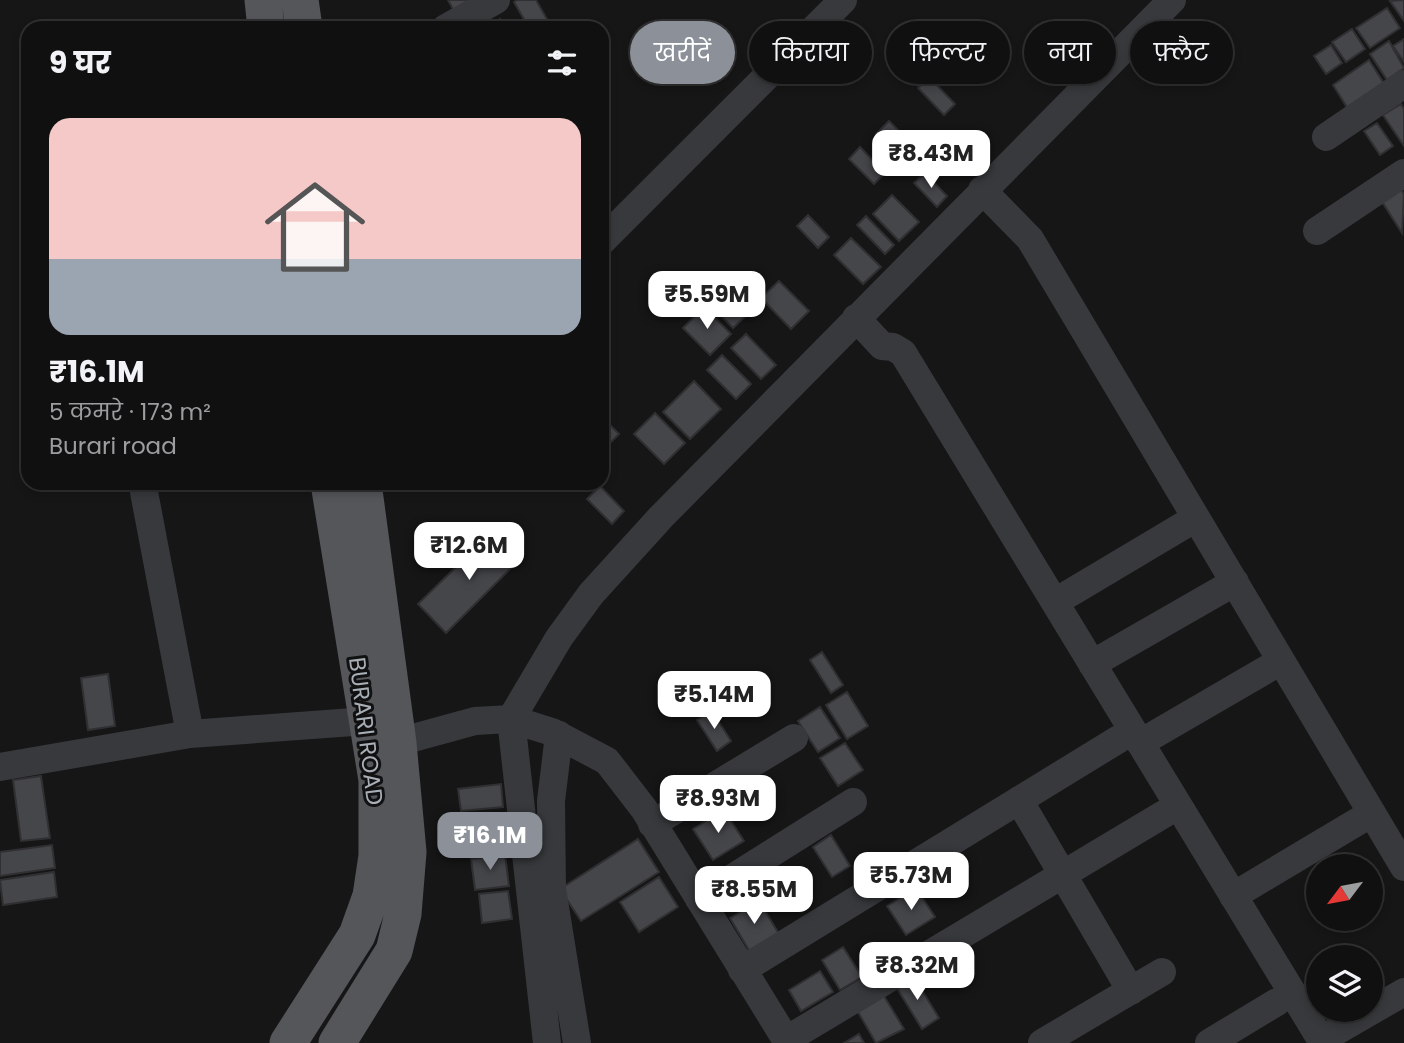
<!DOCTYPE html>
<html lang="hi">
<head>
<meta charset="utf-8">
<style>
  :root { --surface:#101011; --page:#19191a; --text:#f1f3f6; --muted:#9c9d9f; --line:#303031; --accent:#8c9099 }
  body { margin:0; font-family:Poppins,"Noto Sans Devanagari",sans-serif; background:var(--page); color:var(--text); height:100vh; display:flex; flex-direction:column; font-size:26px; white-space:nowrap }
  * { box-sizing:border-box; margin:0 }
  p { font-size:23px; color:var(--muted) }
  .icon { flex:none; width:38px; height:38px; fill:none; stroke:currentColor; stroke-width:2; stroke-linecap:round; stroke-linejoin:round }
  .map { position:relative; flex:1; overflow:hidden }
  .sheet { position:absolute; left:21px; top:21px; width:588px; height:469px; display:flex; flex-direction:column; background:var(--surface); border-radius:21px; box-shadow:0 4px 10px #0003,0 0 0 2px var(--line) }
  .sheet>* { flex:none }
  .guide { position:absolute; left:630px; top:21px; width:665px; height:63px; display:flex; gap:14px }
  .needle { width:46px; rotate:238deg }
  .fabs { position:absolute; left:1306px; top:854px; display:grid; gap:14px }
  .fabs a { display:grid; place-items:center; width:77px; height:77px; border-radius:50%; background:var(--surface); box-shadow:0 4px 10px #0003,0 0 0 2px var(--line); font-size:35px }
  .price { position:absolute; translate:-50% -60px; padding:0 16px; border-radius:14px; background:#fff; color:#222; font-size:23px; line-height:46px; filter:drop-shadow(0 2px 4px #0008) }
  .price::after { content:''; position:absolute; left:50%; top:42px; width:21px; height:16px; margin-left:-10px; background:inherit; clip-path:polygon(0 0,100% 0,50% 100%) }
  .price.current { background:var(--accent); color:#fff }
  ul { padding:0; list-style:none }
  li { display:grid; align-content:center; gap:14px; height:371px; padding:0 28px }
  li+li { border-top:2px solid var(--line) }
  li span { display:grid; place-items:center; height:217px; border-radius:21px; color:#555 }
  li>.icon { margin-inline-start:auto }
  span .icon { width:126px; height:126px; fill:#fffc; stroke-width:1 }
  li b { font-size:30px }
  h2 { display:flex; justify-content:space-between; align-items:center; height:84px; padding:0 28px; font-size:30px }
  .tag { padding:0 24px; border-radius:32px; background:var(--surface); box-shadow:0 4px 10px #0003,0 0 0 2px var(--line); font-size:24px; line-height:63px }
  .tag.current { background:var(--accent); color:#fff }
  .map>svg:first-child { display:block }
  .building { fill:#45464a; stroke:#303033; stroke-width:2 }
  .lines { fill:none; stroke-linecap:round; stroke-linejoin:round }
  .minor { stroke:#37393c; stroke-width:28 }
  .major { stroke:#54565a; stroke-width:37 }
  .labels { text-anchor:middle; stroke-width:6; stroke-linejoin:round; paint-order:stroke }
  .street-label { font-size:23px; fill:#a9afb6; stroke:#111112 }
</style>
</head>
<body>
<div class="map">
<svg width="1404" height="1043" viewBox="0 0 1404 1043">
  <rect width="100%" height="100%" fill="#161617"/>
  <path class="building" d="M448,0H473L454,11Z
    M517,0H536L552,28H529L514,2Z
    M1404,0V21L1390,1Z
    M1387,8L1400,28L1370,48L1356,28Z
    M500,19L505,28H486Z
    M1352,29L1365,49L1346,62L1332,42Z
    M1404,39V62L1393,46Z
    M1389,41L1404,68L1387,80L1370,54Z
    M1331,45L1342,63L1326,74L1314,56Z
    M1369,60L1387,88L1350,112L1333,85Z
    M929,77L955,104L944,115L918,88Z
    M1401,104L1404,109V146L1383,115Z
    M889,121L911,143L898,156L876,134Z
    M1377,123L1393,146L1380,155L1364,131Z
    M860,147L885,173L874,184L849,159Z
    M925,173L947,196L937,207L914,183Z
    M1398,185L1404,194L1402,233L1379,197Z
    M892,195L919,222L899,241L873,214Z
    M808,215L829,237L818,248L797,226Z
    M866,216L894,245L885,254L857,225Z
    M851,238L881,267L863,284L834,255Z
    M779,281L809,311L791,329L761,298Z
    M728,286L751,311L733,328L710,304Z
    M704,307L731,334L710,355L683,328Z
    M746,334L776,365L761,379L731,348Z
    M722,355L751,384L736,399L707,370Z
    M694,381L721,409L690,439L663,412Z
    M655,413L685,443L664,464L634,434Z
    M602,417L619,434L603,450L602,448Z
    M600,486L624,511L612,524L587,499Z
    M493,531L520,559L446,633L418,604Z
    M822,652L843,685L831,693L810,660Z
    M108,674L115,726L88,730L81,678Z
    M847,692L868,726L847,739L826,705Z
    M820,707L840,738L818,752L798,721Z
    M712,711L731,741L717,751L697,720Z
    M845,743L863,770L838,786L820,758Z
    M41,776L50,838L21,841L13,780Z
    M501,784L503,807L461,811L458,789Z
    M724,810L744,841L713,860L693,829Z
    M504,825L507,851L468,855L465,829Z
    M831,835L850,866L832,877L813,847Z
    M638,839L659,872L581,921L560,889Z
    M52,845L55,868L0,876V852Z
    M505,855L509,886L475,890L471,859Z
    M54,872L57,897L3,905L0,880Z
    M659,877L678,907L639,932L620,902Z
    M916,888L935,917L906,935L887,906Z
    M508,891L512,919L482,923L479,894Z
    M759,901L779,934L750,952L730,918Z
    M843,947L862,977L840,990L822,960Z
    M820,971L833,992L801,1011L789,990Z
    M912,974L939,1018L922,1029L895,985Z
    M884,996L904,1029L876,1043L858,1012Z
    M859,1034L864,1043H844Z"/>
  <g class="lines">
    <path class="minor" d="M446,28L496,0
      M1326,137L1404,84
      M982,190L1030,239L1404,867
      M1317,231L1404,173
      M602,241L843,0
      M856,318L882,346L893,347L903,353L1323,1043
      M144,492L190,734
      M1055,602L1196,518
      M1092,664L1235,582
      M559,735L551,801L552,889L577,1043
      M1140,743L1281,661
      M380,747L475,721L511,719L552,732L607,761L644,809L788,1043
      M0,767L190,734L367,721
      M1019,800L1131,991
      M652,824L794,738
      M1233,896L1372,813
      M699,899L853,802
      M742,970L1119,739
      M786,1040L1164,814
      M1321,1040L1404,992
      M547,1043L511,719L559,638L591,594L661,517L1172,0
      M1042,1043L1162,972
      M1209,1043L1277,1002"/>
    <path class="major" d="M263,0L266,28
      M300,0L304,28
      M288,1043L357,935L371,896L377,856V780L329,483
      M337,1043L394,951L403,914L408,852L398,743L363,483"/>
  </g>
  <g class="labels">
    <g class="street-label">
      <text transform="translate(366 731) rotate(83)" y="8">BURARI ROAD</text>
    </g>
  </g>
</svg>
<div class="fabs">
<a><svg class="needle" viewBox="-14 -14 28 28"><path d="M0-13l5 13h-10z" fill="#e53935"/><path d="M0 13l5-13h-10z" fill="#9c9d9f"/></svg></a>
<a><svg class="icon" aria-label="layers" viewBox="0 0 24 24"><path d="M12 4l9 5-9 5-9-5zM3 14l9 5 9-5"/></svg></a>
</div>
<b class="price" style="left:931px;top:190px">₹8.43M</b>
<b class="price" style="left:707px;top:331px">₹5.59M</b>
<b class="price" style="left:469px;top:582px">₹12.6M</b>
<b class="price" style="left:714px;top:731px">₹5.14M</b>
<b class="price" style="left:718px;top:835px">₹8.93M</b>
<b class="price current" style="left:490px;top:872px">₹16.1M</b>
<b class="price" style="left:911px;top:912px">₹5.73M</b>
<b class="price" style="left:754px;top:926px">₹8.55M</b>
<b class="price" style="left:917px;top:1002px">₹8.32M</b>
<div class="guide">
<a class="tag current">खरीदें</a>
<a class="tag">किराया</a>
<a class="tag">फ़िल्टर</a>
<a class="tag">नया</a>
<a class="tag">फ़्लैट</a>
</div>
<section class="sheet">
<h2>9 घर<svg class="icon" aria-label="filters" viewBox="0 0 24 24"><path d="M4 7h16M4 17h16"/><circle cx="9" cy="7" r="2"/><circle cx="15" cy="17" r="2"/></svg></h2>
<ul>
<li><span style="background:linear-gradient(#f6c9c9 65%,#9aa5b1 0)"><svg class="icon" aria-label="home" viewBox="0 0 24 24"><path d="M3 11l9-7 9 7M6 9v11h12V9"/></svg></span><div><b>₹16.1M</b><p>5 कमरे · 173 m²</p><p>Burari road</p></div></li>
</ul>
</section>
</div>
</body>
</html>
